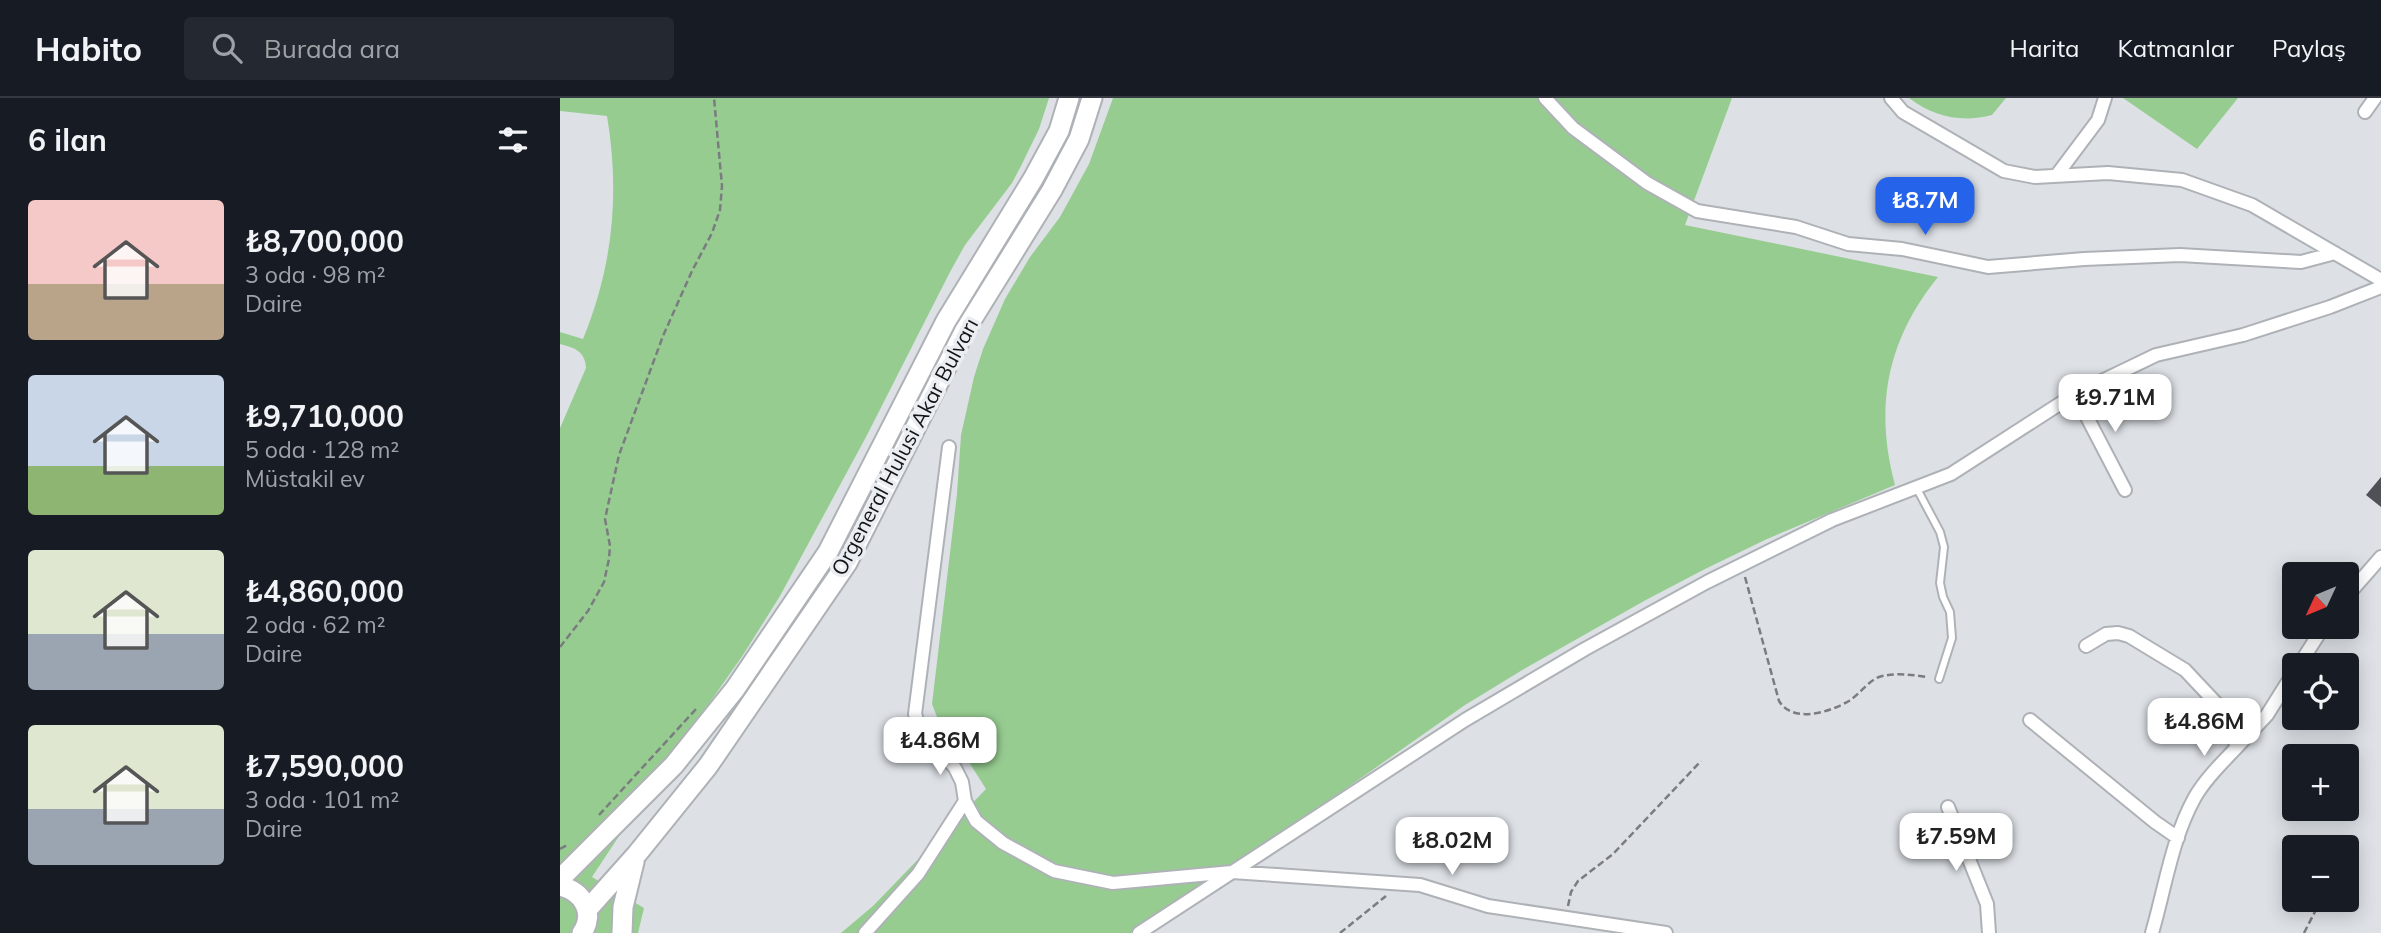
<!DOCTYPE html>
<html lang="tr">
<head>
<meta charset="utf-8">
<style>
  :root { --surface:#171b24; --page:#242831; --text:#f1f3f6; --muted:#9ea1a6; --line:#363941; --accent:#2563eb }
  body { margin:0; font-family:Mulish,sans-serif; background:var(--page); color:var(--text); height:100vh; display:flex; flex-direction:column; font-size:26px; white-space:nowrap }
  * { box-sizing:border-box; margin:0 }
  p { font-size:23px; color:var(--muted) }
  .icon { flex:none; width:38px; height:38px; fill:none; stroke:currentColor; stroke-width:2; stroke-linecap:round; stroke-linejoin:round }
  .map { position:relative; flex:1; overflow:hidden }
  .panel { display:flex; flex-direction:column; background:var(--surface); width:560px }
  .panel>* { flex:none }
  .needle { width:46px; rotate:226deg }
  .fabs { position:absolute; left:1722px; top:464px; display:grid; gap:14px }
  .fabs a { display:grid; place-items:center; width:77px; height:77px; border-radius:7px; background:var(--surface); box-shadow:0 4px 18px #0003; font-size:35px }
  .price { position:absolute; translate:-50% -60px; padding:0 16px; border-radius:14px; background:#fff; color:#222; font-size:23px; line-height:46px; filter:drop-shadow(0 2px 4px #0008) }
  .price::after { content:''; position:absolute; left:50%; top:42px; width:21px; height:16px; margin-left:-10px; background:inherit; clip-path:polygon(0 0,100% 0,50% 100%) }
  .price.active { background:var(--accent); color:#fff }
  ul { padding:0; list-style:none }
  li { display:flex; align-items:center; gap:21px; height:175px; padding:0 28px }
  li span { display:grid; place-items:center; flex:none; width:196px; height:140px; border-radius:7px; color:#555 }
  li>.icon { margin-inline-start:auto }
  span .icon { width:84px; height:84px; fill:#fffc; stroke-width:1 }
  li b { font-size:30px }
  h2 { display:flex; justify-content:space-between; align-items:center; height:84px; padding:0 28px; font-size:30px }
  header { display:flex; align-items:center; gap:42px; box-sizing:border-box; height:98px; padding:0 35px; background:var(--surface); border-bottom:2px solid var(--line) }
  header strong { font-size:33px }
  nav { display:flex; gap:38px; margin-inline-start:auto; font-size:24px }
  .search { width:490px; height:63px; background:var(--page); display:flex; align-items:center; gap:18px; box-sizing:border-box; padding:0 24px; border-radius:7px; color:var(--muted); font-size:26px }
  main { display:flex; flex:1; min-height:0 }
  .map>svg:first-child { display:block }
  .green { fill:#97cc91 }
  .building { fill:#4e5156 }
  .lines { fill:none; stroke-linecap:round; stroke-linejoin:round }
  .lane-casing { stroke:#aeb2b7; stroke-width:10 }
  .street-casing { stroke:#aeb2b7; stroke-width:16 }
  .primary-casing { stroke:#aeb2b7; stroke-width:23 }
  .path { stroke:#7a7c80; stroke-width:2.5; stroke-dasharray:7 3.5; stroke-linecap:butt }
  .lane { stroke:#fff; stroke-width:6 }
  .street { stroke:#fff; stroke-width:12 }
  .primary { stroke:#fff; stroke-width:19 }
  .labels { text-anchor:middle; stroke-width:7; stroke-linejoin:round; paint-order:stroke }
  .street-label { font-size:21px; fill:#131416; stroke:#eaeef3 }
</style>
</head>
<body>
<header>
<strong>Habito</strong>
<div class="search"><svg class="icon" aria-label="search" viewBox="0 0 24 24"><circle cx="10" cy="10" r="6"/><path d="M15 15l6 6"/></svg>Burada ara</div>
<nav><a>Harita</a><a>Katmanlar</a><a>Paylaş</a></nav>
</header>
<main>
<section class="panel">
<h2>6 ilan<svg class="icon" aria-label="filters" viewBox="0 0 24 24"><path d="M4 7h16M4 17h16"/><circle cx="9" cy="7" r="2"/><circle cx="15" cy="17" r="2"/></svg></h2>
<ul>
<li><span style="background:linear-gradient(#f6c9c9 60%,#b9a48a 0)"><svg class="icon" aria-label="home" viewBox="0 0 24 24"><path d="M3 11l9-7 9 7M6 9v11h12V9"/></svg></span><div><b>₺8,700,000</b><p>3 oda · 98 m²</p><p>Daire</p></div></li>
<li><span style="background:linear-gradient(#c9d6e8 65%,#8fb573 0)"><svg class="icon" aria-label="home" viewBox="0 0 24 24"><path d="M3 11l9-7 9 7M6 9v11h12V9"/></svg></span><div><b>₺9,710,000</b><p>5 oda · 128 m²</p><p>Müstakil ev</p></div></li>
<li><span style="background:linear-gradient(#dfe7d0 60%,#9aa5b1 0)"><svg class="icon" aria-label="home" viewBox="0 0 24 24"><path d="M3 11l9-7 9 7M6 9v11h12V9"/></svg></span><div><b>₺4,860,000</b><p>2 oda · 62 m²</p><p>Daire</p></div></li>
<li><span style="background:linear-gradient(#dfe7d0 60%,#9aa5b1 0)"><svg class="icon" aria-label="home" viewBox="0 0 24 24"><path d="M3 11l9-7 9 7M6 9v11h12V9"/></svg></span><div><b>₺7,590,000</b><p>3 oda · 101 m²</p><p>Daire</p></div></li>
</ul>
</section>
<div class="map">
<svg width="1821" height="835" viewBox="0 0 1821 835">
  <rect width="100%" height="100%" fill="#dde1e6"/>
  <path class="green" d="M0,0H489L479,31L462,66L452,85L405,147L390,174L306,339L220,498L183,557L106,667L32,779L84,810L78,835H0V330L26,270C25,253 15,250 0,246V234L23,241C53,168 60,95 47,18L0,13Z
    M553,0H1172L1125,127L1378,179C1327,242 1314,309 1335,387L1207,441L1145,471L1084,503L964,571L905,607L580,835H281L313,808L426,691L395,642L381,629L372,606L397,396L401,337L414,279L423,251L445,201L470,159L500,119L529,66Z
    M1349,0H1446L1432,17C1402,25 1374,19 1349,0Z
    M1563,0H1678L1637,51Z"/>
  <path class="building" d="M1821,379V409L1806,397Z"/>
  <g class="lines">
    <defs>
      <path id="lane" d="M1356,389L1380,434L1384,449L1380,485L1383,499L1390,514L1392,540L1379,581"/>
      <path id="street" d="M985,0L1013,30L1087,85L1137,113L1236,129L1288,146L1342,151L1428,169L1524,161L1620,157L1741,164L1775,155
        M1331,0L1343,14L1444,73L1475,79L1548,75L1622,82L1692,107L1821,182
        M1805,14L1815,0
        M1496,78L1538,22L1545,0
        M1515,296L1565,392
        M389,349L355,616L361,634L372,650L385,658L395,670L402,684L405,703L416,723L443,745L494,773L553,785L672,774L860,787L928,808L1106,835
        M1787,498L1821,459
        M1526,548L1546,536L1558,535L1569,538L1625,572L1657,606L1667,622L1677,649C1662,665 1646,680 1635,699C1612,740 1605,790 1592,835
        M1739,567L1764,528
        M1470,622L1595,724L1618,740
        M1677,649L1707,617L1734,574
        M1388,709L1427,806L1429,835
        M305,835L358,776L405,703
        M579,835L905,622L1025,551L1147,484L1272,422L1391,376L1515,296L1596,257L1683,237L1770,209L1821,189"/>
      <path id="primary" d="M0,781L114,667L175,591L268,454L386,223L473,81L499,33L509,0
        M0,788C22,793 36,814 22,835
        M27,812L77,756L148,668L287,465L404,234L492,92L519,41L532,0
        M62,835L63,809L74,764"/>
    </defs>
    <use href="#lane" class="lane-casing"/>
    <use href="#street" class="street-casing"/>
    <use href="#primary" class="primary-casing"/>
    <path class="path" d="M1185,479L1219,603C1233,626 1270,614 1289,603C1300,596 1308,583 1319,579C1336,574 1351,577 1368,579
      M0,549L28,513L44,484L49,461L50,448L45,421L59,357L103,238L132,173L152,135L160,112L162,88L154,0
      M39,717L136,611
      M0,751L9,746
      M1008,808L1011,794L1018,783L1053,756L1141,663
      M780,835L826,798
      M1744,835L1761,802"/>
    <use href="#lane" class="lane"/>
    <use href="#street" class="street"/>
    <use href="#primary" class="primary"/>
  </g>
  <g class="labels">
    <g class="street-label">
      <text transform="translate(345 349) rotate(-62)" y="7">Orgeneral Hulusi Akar Bulvarı</text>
    </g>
  </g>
</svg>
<div class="fabs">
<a><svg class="needle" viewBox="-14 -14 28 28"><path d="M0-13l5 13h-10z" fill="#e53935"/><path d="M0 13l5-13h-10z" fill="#9ea1a6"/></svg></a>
<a><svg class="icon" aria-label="locate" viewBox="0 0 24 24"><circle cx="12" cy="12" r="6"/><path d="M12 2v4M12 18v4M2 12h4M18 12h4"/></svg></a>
<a>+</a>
<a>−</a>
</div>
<b class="price active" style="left:1365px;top:139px">₺8.7M</b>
<b class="price" style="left:1555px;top:336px">₺9.71M</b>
<b class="price" style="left:1644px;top:660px">₺4.86M</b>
<b class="price" style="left:380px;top:679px">₺4.86M</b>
<b class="price" style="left:1396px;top:775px">₺7.59M</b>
<b class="price" style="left:892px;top:779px">₺8.02M</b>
</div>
</main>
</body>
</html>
